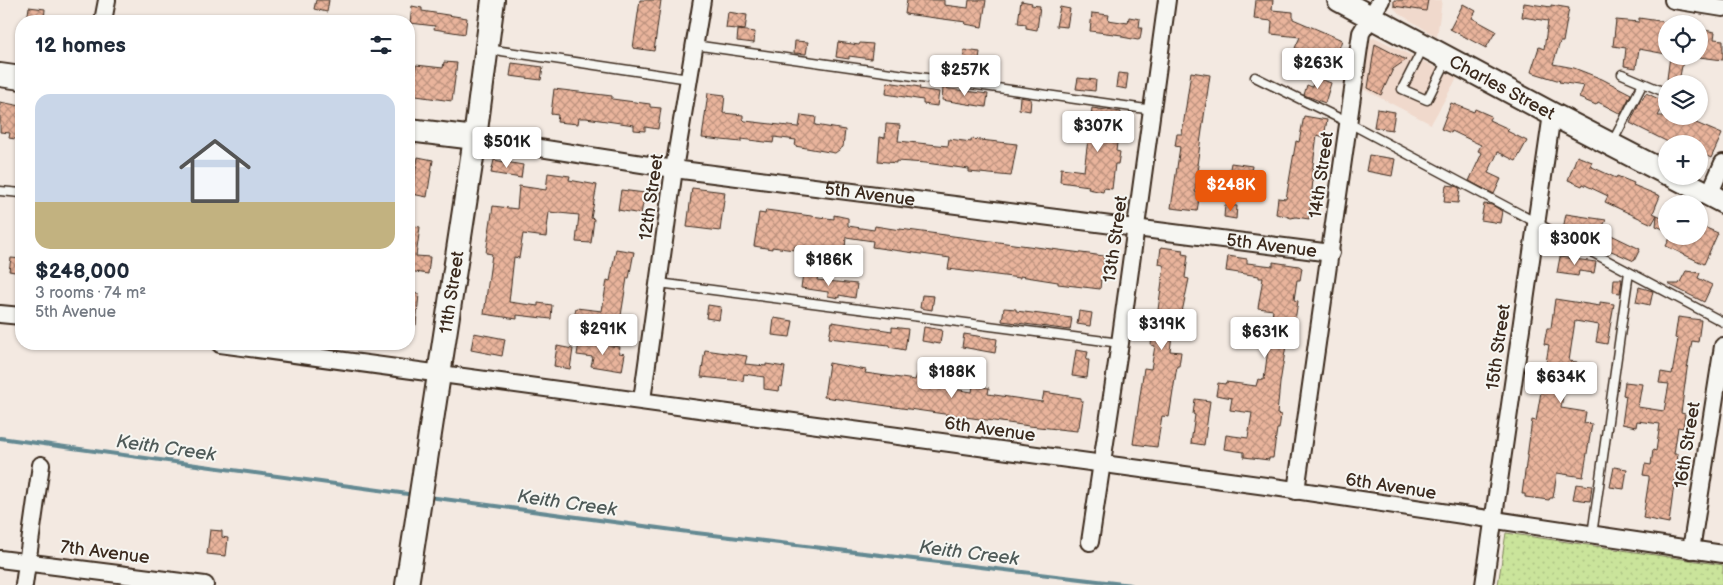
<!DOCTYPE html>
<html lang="en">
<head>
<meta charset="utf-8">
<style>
  :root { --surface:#fff; --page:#f2f2f3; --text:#1f2937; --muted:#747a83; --accent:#ea580c }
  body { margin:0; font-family:"Balsamiq Sans",sans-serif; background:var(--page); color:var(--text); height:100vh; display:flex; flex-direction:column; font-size:19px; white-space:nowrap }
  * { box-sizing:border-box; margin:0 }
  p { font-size:16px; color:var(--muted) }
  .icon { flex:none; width:28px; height:28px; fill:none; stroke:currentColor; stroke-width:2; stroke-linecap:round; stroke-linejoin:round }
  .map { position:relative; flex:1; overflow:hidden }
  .details { position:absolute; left:15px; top:15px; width:400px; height:335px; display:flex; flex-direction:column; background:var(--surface); border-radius:20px; box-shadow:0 1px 4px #0004 }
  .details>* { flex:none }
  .tools { position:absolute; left:1658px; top:15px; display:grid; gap:10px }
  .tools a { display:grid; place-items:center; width:50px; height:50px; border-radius:50%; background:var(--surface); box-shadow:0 1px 4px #0004; font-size:25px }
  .price { position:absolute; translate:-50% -42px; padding:0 11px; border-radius:5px; background:#fff; color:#222; font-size:16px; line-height:32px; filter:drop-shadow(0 1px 2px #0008) }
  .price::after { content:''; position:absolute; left:50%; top:30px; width:15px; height:11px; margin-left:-8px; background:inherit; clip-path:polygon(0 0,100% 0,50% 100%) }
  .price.on { background:var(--accent); color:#fff }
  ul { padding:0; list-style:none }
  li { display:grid; align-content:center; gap:10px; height:265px; padding:0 20px }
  li span { display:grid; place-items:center; height:155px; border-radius:15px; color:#555 }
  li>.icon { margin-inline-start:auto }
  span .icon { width:90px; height:90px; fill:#fffc; stroke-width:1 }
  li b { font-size:21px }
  h2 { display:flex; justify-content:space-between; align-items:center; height:60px; padding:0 20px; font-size:21px }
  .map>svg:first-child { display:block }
  .built { fill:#f0d9cc }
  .park { fill:url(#park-dots); stroke:#82875c }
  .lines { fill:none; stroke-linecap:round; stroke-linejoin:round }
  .stream { stroke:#648992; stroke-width:4 }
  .building { fill:url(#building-cross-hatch); stroke:#3b2a1e }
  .service-casing { stroke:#3b2a1e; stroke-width:11 }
  .minor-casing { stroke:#3b2a1e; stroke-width:20 }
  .secondary-casing { stroke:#3b2a1e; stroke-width:26 }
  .service { stroke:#f6f6f2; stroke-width:8 }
  .minor { stroke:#f6f6f2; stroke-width:16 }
  .secondary { stroke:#f6f6f2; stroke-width:22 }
  .labels { text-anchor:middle; stroke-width:4; stroke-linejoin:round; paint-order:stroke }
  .street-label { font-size:18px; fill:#3b2a1e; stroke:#f6f6f2 }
  .water-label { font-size:19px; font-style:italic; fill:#4f5a58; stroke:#f6f6f2 }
</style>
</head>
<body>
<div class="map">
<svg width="1723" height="585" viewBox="0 0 1723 585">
  <defs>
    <pattern id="park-dots" width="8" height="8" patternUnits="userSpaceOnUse" patternTransform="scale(1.25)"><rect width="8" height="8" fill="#cae49b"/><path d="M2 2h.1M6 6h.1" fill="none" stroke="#aec485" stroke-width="1.8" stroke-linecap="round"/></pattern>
    <pattern id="building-cross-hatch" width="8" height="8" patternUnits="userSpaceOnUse" patternTransform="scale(1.25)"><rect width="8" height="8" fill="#e9b49c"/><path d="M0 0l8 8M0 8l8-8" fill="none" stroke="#be937f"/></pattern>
  </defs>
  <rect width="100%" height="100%" fill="#f3e9e1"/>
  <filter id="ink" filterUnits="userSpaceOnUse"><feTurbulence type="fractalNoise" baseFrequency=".02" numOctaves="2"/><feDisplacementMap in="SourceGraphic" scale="10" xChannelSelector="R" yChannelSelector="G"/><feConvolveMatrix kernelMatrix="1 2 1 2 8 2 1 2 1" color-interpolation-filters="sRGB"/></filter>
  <g filter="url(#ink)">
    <path class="built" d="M1392,0H1442L1437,37L1400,14L1393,7Z
      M1376,38L1457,78L1431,124L1361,88L1367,43L1370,39Z"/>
    <path class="park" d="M1506,533L1723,565V585H1498Z"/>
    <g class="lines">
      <path class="stream" d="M0,438L415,495
        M429,497L688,532L1131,585"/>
    </g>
    <path class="building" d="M316,0H329L327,12L314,9Z
      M640,0H661L654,51L633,48Z
      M907,0H944V5L968,8L969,0H986L982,27L965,24L966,22L905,14Z
      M1256,0H1273L1272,10L1293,12V19L1342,40L1334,63L1295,48L1300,37L1271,34L1272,21L1254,19Z
      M1394,0H1428L1426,11L1394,6Z
      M1021,1L1032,3L1031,5L1040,6L1037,30L1026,28V24L1018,23Z
      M1524,3L1551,7V5L1569,8L1563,42H1560L1553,64L1574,68L1602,79L1631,94L1621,114L1598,102L1596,105L1579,98L1584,86L1559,82L1560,81L1531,72L1539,47L1544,49L1548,21L1522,17Z
      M1463,4L1476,11L1472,18L1496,31L1486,48L1450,29Z
      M412,6L422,8V11L467,18L465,34L434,29L435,26L410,23Z
      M29,7L45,9L44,21H27Z
      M1060,7L1070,9L1067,27L1056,26Z
      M728,12L747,15L745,30L726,28Z
      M1092,13L1109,15L1108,20L1128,23L1129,17L1140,19L1139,27H1142L1140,39L1138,40L1122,37V35L1090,31Z
      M1639,18L1666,22V54L1639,49L1636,68L1624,66L1626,48L1613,46L1616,20L1639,22Z
      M1699,29L1715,32L1714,39L1723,40V60L1699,57Z
      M738,30L755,32L754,43L737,41Z
      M795,41L808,42L806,54L794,53Z
      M838,42L859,45L860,43L873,44L871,59L849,56V59L836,57Z
      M1375,44L1406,60L1393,69L1381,95L1368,88Z
      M964,50L980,52L978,66L963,64Z
      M1670,56H1684L1679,81L1667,79Z
      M444,62L457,63L452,101L409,95L413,73L415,74L416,65L443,68Z
      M512,63L543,67L541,80L510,76Z
      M1191,72L1210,75L1197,165H1199L1195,192L1200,193L1197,211L1171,208L1180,147L1175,146L1177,134H1182Z
      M1118,73L1128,74L1126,89L1116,87Z
      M1315,77L1331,83L1325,103L1304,95L1307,85L1312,87Z
      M1078,78L1096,80L1095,91L1076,89Z
      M887,82L920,87L919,89L939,92L937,106L923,104V100L886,94Z
      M943,88L988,94L986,107L942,100Z
      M554,89L612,96V99L650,104V107L661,108L658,129L645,127V131L634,130V125L586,118H579L578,124L557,122L558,115L551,114Z
      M708,93L725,95L723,113L743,115V119L745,121L797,127H799L801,115L816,117L815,125L845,130L843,147L835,153L795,146L796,140L774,137L773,143L741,139V142L702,138Z
      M1646,93L1665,102L1658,116H1698L1696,123L1722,134L1711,158L1699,152V144H1672L1630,123L1641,99L1642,100Z
      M1020,97L1031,99L1030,111L1019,109Z
      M0,102L21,106V140L9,138L10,133L0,132Z
      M1451,103L1474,112L1475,109L1491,116L1489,120L1509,129L1507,131L1527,141L1516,161L1498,152L1488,173L1501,179L1494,194L1469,181L1482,153L1478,151L1481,145L1452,131L1451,133L1441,129Z
      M1092,108L1121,112L1116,151L1120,152L1118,164H1115L1112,189L1104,188L1103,192L1088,189L1089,186L1060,182L1061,168L1084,171Z
      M1377,109L1395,112L1392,130L1374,127Z
      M1304,116L1327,120L1324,137L1317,135L1311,180H1313L1309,219L1296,217L1291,218L1286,216L1276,214L1278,198L1286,199L1296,141L1299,142Z
      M886,124L900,125L898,141L948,146L949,139L971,142V139L1017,144L1011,176L969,172V169L926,163L896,161V163L878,161L880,137L885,138Z
      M1369,155L1395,159L1392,176L1366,171Z
      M1577,156L1592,162L1590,166L1616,178L1617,176L1634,183L1633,185L1660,196L1653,213L1657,215L1652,224L1605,202L1608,196L1583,184L1582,186L1568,180Z
      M418,157L433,160L427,197L412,194Z
      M494,160L523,165L521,178L491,173Z
      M1231,163L1252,166L1249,183L1228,180Z
      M548,173L570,176L569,180L597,185L591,218L594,219L591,243L576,242L579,215L549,212L546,237L523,234L519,258L514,257L509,302L538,306V303L552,305L551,319L517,315V319L484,314L492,254L486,253L493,206L517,209L519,186L546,190Z
      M1446,185L1455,186L1460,188L1458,203L1444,202Z
      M692,188L725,192L720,231L687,227Z
      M621,190L645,193L641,214L618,210Z
      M1484,204L1492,205L1502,211L1500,223L1481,220Z
      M1225,205L1237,206L1236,219L1224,217Z
      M766,210L834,219V215L848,218V226L874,230L875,226L900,230V229L1104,256L1103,279H1101L1100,289L1058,284V282L1020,276V278L948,269L950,258L872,247L873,241L846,237L845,249L836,248V252L795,246L794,250L772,247V249L754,246L759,213L765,214Z
      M1566,214L1606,220L1601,230L1640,249L1634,261L1582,238L1585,232L1563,229Z
      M1657,215L1666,219V230L1656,226Z
      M409,225L420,227L416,256L430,257L428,274L409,271Z
      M1699,225L1718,233L1704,264L1666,246L1671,236H1699Z
      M1161,247L1183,250L1182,254L1188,255L1185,278L1189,279L1182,312L1175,311L1170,351L1181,352L1179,366H1177L1169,417L1162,416L1157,447L1133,444L1144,368L1151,369L1155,346L1151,345L1153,327H1151L1152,316L1157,317L1164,267L1163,265L1159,264Z
      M616,249L634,252L629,278H627L619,328L573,321L576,308L602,311L607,280L610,281Z
      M1228,256L1247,259V263L1273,266V262L1299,266L1302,268L1300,280H1297L1294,300L1298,301L1292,340L1287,339L1280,383L1277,414L1281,415L1279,429H1277L1273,458H1269V460L1244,457V452L1224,449L1226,435L1248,438L1252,413L1230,410L1232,398L1216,395L1218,383L1225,384L1226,382L1256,386L1258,379L1264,380L1273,310L1258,308L1263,278H1259V276L1226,271Z
      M1560,257L1596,262L1594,273L1579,271L1578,276L1557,273Z
      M11,258L21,259V273L9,271Z
      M1686,271L1700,273L1698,278L1712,285L1704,302L1668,284H1679Z
      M803,273L818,275L817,280L857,284L855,298L839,295V298L828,296V292L801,288Z
      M1614,279H1622L1620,293L1613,292Z
      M1639,287L1653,291L1650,305L1636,302Z
      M409,293L419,294L416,325H409Z
      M922,295L934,296L932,310L920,308Z
      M1555,299L1600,306V302L1614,304L1607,344L1596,342L1599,325L1575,321L1569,361L1577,362L1575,378L1566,376L1561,408L1586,412L1584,423L1592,424L1583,477L1557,473L1553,498H1550L1549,500L1525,497V494H1522L1532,420L1536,421L1549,345L1544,344L1547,328H1551Z
      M708,305L721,307L719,320L706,318Z
      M1004,308L1016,309V311L1072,318L1070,330L1002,321Z
      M1079,311L1092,313L1090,326L1077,324Z
      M1678,317L1701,320L1698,342L1692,341L1687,369L1681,413L1685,414L1683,428L1678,427L1674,454H1678L1669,523L1643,518L1649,479V476L1643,475L1645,464L1651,465L1653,450L1656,451L1660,424L1637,421L1636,427L1622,424L1626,396L1623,395L1625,382L1642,384L1638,407L1664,411L1669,384L1659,383L1661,372L1672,374L1678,339L1675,338Z
      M774,318L793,321L790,337L772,335Z
      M832,322L892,331V327L908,329L905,350L889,347V345L829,338Z
      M924,327L942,330L940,344L922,341Z
      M474,333L505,339L502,356L471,350Z
      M964,334L997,339L995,353L962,347Z
      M579,342L620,347L619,353L625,354L622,371L591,366L593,357L577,355Z
      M557,346L573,349L570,369L554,366Z
      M705,350L747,356L745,364L766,366V364L785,367L782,387L780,386L779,391L764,389V377L744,374L743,381L701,377Z
      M1076,350L1088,352L1086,360H1089L1087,378L1072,376Z
      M829,363L866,370L865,373L915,380L918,372L933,374L932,382H934V386L972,392L973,386L989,388L988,394L1042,402L1044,392L1081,398V401H1083L1079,427H1077V431L1029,426L824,397Z
      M1195,399L1210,401L1204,445L1191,443L1195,415L1193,414Z
      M1614,467L1627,469L1624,489L1610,487Z
      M1576,484L1592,486L1590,501L1573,499Z
      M210,530L222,531V537L228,538L226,556L207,554Z"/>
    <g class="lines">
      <defs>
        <path id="service" d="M694,45L1153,110
          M1423,48L1402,89L1427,100L1447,60
          M488,49L689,79
          M1622,74L1643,83
          M1255,77L1349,123L1723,322
          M1612,143L1643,83L1662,91
          M0,191L21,193
          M659,283L1120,343
          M1592,535L1629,272"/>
        <g id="minor">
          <path d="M1673,0L1723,8"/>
          <path d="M103,21L107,0"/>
          <path id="s1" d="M475,138L674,169L1331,253"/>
          <path d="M1709,195L1723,163"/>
          <path d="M0,314L21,316"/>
          <path d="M220,344L1281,488L1723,554"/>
          <path d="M642,400L674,169L702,0"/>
          <path d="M1296,491L1361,33L1381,0"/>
          <path d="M1090,542L1120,343L1167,0"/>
          <path d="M1691,550L1723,346"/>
          <path d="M0,559L205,585"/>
          <path d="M24,585L41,465"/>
          <path d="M1484,585L1552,114"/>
        </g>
        <g id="secondary">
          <path id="s2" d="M1339,0L1552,114L1666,173"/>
          <path d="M0,75L21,78"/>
          <path d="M409,130L475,138"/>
          <path d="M1673,176L1723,202"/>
          <path id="s3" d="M407,585L475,138L493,0"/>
        </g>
      </defs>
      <use href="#service" class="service-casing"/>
      <use href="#minor" class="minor-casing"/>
      <use href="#secondary" class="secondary-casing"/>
      <use href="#service" class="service"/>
      <use href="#minor" class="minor"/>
      <use href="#secondary" class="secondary"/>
    </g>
  </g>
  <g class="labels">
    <g class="street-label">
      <text dy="6" stroke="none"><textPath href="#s2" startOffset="185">Charles Street</textPath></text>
      <text transform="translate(1321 175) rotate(-82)" y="6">14th Street</text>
      <text dy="6" stroke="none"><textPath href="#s1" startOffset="399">5th Avenue</textPath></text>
      <text transform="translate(651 197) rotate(-82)" y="6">12th Street</text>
      <text transform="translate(1115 239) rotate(-82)" y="6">13th Street</text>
      <text dy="6" stroke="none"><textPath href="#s1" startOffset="804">5th Avenue</textPath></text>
      <text dy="6" stroke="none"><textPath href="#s3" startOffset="296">11th Street</textPath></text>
      <text transform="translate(1498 347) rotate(-82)" y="6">15th Street</text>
      <text transform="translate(990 429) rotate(8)" y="6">6th Avenue</text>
      <text transform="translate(1687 445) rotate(-81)" y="6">16th Street</text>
      <text transform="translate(1391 486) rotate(9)" y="6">6th Avenue</text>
      <text transform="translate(105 552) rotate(7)" y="6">7th Avenue</text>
    </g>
    <g class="water-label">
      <text transform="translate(166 447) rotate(8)" y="7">Keith Creek</text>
      <text transform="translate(567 502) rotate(8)" y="7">Keith Creek</text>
      <text transform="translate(969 552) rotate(7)" y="7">Keith Creek</text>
    </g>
  </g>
</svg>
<div class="tools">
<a><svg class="icon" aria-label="locate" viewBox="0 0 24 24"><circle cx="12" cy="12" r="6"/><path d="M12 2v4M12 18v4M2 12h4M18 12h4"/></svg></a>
<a><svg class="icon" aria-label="layers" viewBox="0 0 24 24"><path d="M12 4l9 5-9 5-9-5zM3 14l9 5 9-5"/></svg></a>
<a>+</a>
<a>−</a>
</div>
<b class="price" style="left:1318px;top:90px">$263K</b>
<b class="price" style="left:965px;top:97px">$257K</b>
<b class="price" style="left:1098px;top:153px">$307K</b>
<b class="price" style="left:507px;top:169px">$501K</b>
<b class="price on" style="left:1231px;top:212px">$248K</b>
<b class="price" style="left:1575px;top:266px">$300K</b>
<b class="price" style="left:829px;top:287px">$186K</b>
<b class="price" style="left:1162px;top:351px">$319K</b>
<b class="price" style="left:603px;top:356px">$291K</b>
<b class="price" style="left:1265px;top:359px">$631K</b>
<b class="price" style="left:952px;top:399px">$188K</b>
<b class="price" style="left:1561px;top:404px">$634K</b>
<section class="details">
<h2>12 homes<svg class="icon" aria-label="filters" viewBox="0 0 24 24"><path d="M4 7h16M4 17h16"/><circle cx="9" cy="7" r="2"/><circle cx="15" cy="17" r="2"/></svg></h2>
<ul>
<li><span style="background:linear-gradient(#c9d6e8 70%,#c2b280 0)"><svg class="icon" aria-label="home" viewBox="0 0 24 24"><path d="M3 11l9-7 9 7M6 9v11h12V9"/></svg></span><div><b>$248,000</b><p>3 rooms · 74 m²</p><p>5th Avenue</p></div></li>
</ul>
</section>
</div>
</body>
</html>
